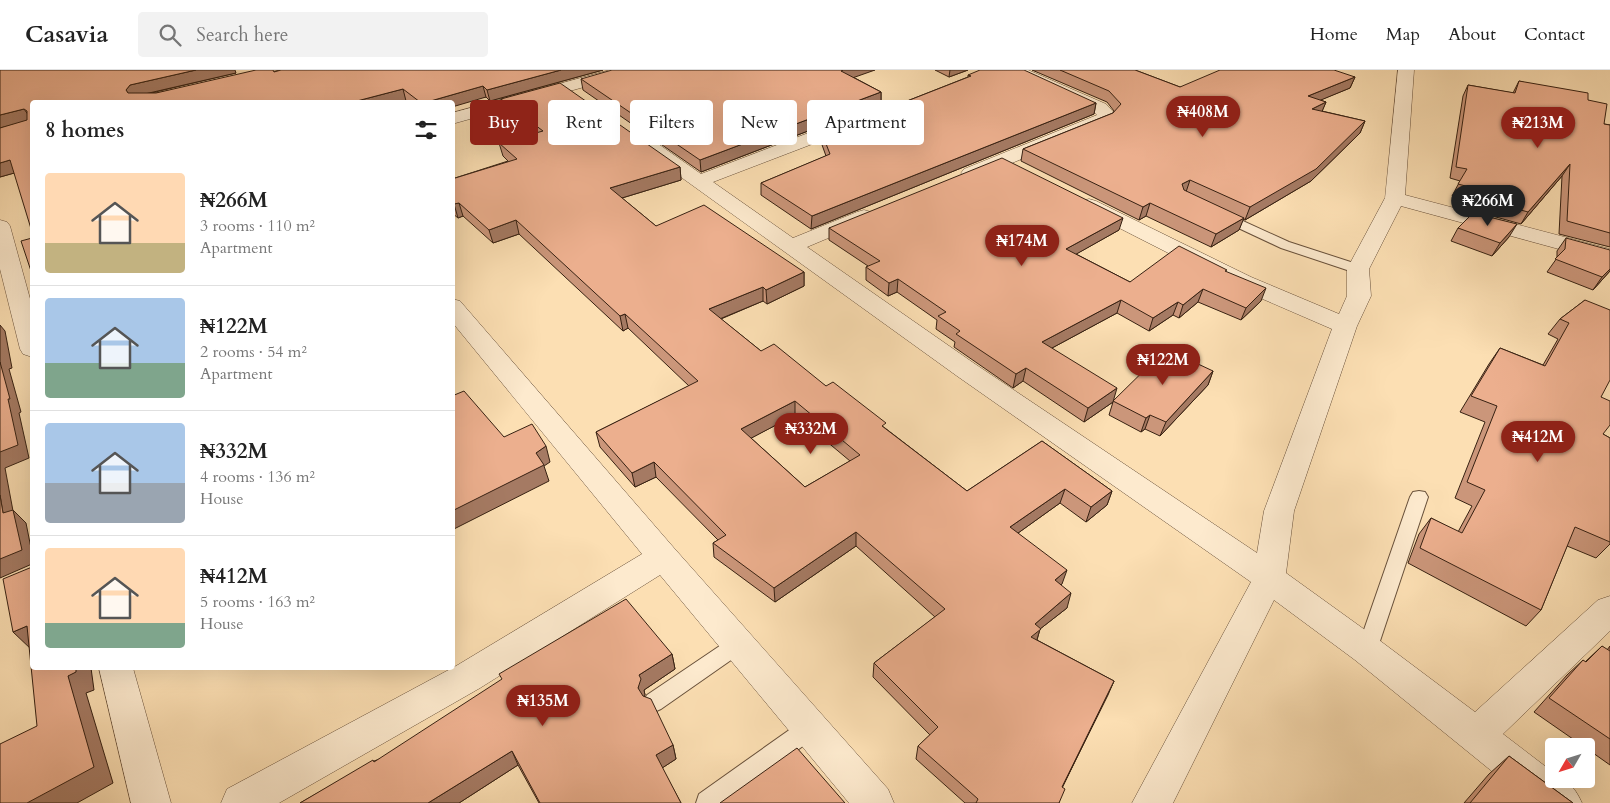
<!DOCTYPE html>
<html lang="en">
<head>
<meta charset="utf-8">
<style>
  :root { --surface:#fff; --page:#f2f2f2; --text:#222; --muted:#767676; --line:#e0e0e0; --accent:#8f2418 }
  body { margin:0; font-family:Cardo,serif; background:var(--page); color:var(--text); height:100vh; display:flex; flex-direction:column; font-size:19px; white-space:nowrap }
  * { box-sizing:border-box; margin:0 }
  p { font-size:16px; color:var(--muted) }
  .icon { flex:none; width:28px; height:28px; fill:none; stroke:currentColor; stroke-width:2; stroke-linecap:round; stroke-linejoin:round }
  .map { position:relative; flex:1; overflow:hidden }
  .drawer { position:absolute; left:30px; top:30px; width:425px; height:570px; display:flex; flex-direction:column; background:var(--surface); border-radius:5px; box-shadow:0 5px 20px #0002 }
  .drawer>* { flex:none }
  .hud { position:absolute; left:470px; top:30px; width:475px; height:45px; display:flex; gap:10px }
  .needle { width:32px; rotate:231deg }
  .buttons { position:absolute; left:1545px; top:668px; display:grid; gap:10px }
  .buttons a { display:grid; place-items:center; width:50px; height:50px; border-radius:5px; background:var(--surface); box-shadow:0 5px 20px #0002; font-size:25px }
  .price { position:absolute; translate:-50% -42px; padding:0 11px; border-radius:18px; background:var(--accent); color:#fff; font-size:16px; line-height:32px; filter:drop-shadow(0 1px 2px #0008) }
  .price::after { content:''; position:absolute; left:50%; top:30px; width:15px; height:11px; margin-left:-8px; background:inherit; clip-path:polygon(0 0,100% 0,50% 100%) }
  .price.selected { background:#222; color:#fff }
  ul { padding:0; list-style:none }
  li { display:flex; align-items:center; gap:15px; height:125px; padding:0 15px }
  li+li { border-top:1px solid var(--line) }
  li span { display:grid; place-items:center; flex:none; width:140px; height:100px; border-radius:5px; color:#555 }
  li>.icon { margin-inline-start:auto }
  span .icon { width:60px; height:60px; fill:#fffc; stroke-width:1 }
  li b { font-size:21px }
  h2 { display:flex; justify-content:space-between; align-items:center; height:60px; padding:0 15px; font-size:21px }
  .tag { padding:0 18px; border-radius:5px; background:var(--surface); box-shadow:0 5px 20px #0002; font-size:18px; line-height:45px }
  .tag.selected { background:var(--accent); color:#fff }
  header { display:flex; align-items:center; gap:30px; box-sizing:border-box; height:70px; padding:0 25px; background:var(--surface); border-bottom:1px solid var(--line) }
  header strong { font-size:24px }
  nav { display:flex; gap:28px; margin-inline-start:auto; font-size:18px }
  .search { width:350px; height:45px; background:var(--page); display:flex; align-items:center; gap:12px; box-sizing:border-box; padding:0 18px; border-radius:5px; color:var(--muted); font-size:19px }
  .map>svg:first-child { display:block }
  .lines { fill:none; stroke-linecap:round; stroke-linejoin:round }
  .lane-casing { stroke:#68503a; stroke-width:2 }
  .street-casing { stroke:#68503a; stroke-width:1 }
  .lane { fill:#fdeace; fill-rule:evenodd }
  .street { fill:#fdeace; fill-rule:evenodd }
  .wall { fill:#cb967a; stroke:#372112; fill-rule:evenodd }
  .shaded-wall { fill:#a57a63; stroke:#372112 }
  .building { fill:#ecaf8e; stroke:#372112; fill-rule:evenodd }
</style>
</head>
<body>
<header>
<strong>Casavia</strong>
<div class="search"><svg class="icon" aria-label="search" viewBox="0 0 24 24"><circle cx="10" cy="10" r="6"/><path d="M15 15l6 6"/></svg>Search here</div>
<nav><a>Home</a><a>Map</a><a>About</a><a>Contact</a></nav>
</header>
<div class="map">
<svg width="1610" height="733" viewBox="0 0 1610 733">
  <rect width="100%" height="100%" fill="#fcdfb3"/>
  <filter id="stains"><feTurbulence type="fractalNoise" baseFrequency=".004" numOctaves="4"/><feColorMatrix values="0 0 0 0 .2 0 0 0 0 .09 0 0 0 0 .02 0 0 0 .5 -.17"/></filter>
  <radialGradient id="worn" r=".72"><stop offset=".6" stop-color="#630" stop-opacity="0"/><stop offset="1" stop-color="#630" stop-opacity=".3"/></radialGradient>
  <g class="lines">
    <defs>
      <path id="lane" d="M1221,141L1289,172L1363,196L1365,199L1363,202H1353L1281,178L1217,148L1215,145Z
        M1419,421L1425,422L1428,427L1377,580L1374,586L1367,589L1360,586L1357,580L1410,427L1413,422Z
        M737,566L744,569L747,575L744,581L661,639L654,642L647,639L643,632L647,625L730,569Z
        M810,648L818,651L821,658L818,665L725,733H696L699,724L802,651Z"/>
      <path id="street" d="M610,0H636L634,3L452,54V43Z
        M1007,0H1028L1106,34L1116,45L1109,53L978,107L971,109L964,107L961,103L964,99L1097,45L1094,42L1009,3Z
        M1398,0H1414L1405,125L1610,179V193L1401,136L1369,199L1371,226L1357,256L1294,441L1286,503L1379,570L1475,642L1598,530L1610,526V561L1503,664L1554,703V709C1569,709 1576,720 1582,733H1531L1355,590L1274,530L1173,733H1132L1251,512L957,306L642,79L639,75L642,71L648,70L654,71L701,104L850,47L856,46L862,47L865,51L862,55L713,112L793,168L857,142L864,140L871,142L874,146L871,150L807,177L975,294L1257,483L1264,441L1332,259L1235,217L1082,139L1079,135L1082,131L1089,129L1096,131L1251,207L1339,244L1347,226V199L1385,128Z
        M0,150L7,152L10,156L32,236V287L23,284L20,279L0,199Z
        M452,229L460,231L674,478L888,719L894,733H849L660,505L480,618L279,733H221L227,719L456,596L642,484L452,252Z
        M99,598H133L171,733H131Z"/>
    </defs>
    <use href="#lane" class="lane-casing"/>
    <use href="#street" class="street-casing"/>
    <use href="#lane" class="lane"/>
    <use href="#street" class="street"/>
  </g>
  <path class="wall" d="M0,0L236,3L151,23H156L281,0H603L490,31L486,27L452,32H409L406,31L399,32H32L14,103L0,107Z
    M935,0H968L949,7Z
    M1032,0H1135L1180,17L1355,7L1350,18L1320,30L1326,32L1322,41L1365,51L1360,63L1311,111L1245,150L1243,149L1239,160L1211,177L1146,146L1139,150L1021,91L1023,79L1113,43L1114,41L1107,32Z
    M968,5L1096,33L1094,44L811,159L761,125V113L826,86L821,72V61L902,33L968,7Z
    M853,7L881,22V33L701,102L583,20L581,9Z
    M1519,11L1588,30L1604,54L1610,55V177L1559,164L1562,106L1521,154L1478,142L1483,135L1452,126L1460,111L1450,108L1463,26L1468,15L1513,23Z
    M501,29L680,97L681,110L622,128L656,156L804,202V216L767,234L763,231L721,249L761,281L826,316L885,358L967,421L1042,371L1112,421L1107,435L1086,452L1060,433L1018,463L1062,514L1061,515L1067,538L1040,559L1037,570L1114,611L1062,718L1059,733H965L916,689L918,676L930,665L873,607L874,593L935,547L856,476L775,532L714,487L713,473L718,470L656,407L635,417L600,377L596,362L689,316L628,258L623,261L519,164L493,173L463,146L458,148L452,143V109L508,91L503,86L499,73L533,63L504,41ZM795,345L850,391L805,417L751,368Z
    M829,158L1119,160L1076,184L1130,212L1226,202L1261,231L1241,250L1198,232L1179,248L1173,245L1149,261L1117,243L1052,278L1114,331L1213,301L1208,315L1160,366L1145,359L1141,362L1109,345L1113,332L1084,352L1023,311L1013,318L954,277L955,272L936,259L937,250L897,222L888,226L866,210V197L868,196L829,170Z
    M1458,158L1509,167L1492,186L1451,171Z
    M1566,168L1610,201L1593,220L1547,202L1557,188V181Z
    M1585,230L1601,327L1603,364L1610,368V474L1596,488L1567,476L1541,540L1526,556L1408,493L1419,464L1431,448L1458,462L1472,436L1455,428L1485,352L1460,342L1489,294L1500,278L1543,295L1558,269L1548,264L1560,249Z
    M1602,576L1607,580L1610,576V695L1586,678V676H1583L1534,642L1567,605L1583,590L1585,592Z
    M672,584L675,599L644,620L645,625L644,626L673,675L676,689L662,698L681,733H539L518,695L459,733H300L374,691Z
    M1509,686L1573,733H1464L1489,704Z"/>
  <path class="shaded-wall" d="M196,0H235L236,3L136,26L132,31L126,20L130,15Z
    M561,0H603L490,31L487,20Z
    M843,0H875L841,12V1Z
    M950,0H968L949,7Z
    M1355,7L1350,18L1304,37L1308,26Z
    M483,16L486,27L452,37V32H427Z
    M403,19L406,31L399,32H353Z
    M881,22V33L701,102L700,90Z
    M1326,32L1321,44L1312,39Z
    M1096,33L1094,44L811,159L812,146Z
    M24,39L32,50L0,58V45Z
    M1365,51L1360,63L1311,111L1245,150L1250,137Z
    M10,90L18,102L0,107V93Z
    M1570,94L1562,106L1521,154L1528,142Z
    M680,97L681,110L612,131L610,118Z
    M1190,110L1186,122L1178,126L1182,114Z
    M459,133L463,146L458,148L454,134Z
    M1150,133L1146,146L1139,150L1143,137Z
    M1123,148L1119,160L1064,191L1066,179Z
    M1244,148L1239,160L1211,177L1216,164Z
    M516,150L519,164L493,173L489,160Z
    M1517,154L1509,167L1492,186L1500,173Z
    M1610,199V201L1593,220L1602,207Z
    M804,202V216L767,234L766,220Z
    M898,209L897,222L888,226L889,213Z
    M763,217V231L710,253L709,239Z
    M1266,218L1261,231L1241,250L1246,238Z
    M1203,219L1198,232L1179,248L1183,235Z
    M1121,230L1117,243L1039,285L1042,272Z
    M1178,232L1173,245L1149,261L1153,248Z
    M625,244L628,258L623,261L620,246Z
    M0,255L5,261L12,298L9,299L21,342L19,343L29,388L5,398L16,457L3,443L0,425Z
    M1026,298L1023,311L1013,318L1016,304Z
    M1213,301L1208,315L1160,366L1166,352Z
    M1117,318L1113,332L1084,352L1088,338Z
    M795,331V345L742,373L741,359Z
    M1150,345L1145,359L1141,362L1146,348Z
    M546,376L550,392L544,396L549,411L452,460V441Z
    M654,392L656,407L635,417L632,403Z
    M1065,419L1060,433L1007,471L1010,457Z
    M1112,421L1107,435L1086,452L1091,437Z
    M13,440L26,453L32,483V494L0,508V489Z
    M856,462V476L775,532L774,518Z
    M1067,500L1062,514L1050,525L1055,510Z
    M1071,523L1067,538L1040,559L1036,573L1026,581L1035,554Z
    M27,556L32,580L13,562Z
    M672,584L675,599L644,620L645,625L641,633L638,618L639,605Z
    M76,598H91L94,620L86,623L113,713L77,733H27L68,606Z
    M1114,611L1108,625L1056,730L1062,717Z
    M673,675L676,689L659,700L656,685Z
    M512,681L518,695L459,733H428Z"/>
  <path class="building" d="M0,0H196L130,15L126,20L128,23H156L256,0H273L274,2L281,0H561L487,20L483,16L427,32H420L403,19L353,32H32V162L10,90L0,93V58L27,50V41L24,39L0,45Z
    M612,0H843L841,1L881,22L700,90L581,9Z
    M980,0H1024L1096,33L812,146L761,113L830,84L821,61L899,31L902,33L971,6L968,5Z
    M1060,0H1135L1180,17L1220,0H1334L1355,7L1308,26L1326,32L1312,39L1365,51L1316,99L1250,137L1190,110L1182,114L1184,120L1244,148L1216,164L1150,133L1143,137L1023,79L1113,43L1121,34L1109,21Z
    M1519,11L1588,23V30L1607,34L1604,54L1610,55V163L1567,151L1570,94L1528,142L1485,130L1492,123L1458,114L1467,99L1456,97L1468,15L1515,23Z
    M560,13L680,97L610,118L656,156L704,135L804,202L766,220L763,217L709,239L761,281L774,274L826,316L833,312L886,353L882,356L967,421L1042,371L1112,421L1091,437L1065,419L1010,457L1067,500L1055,510L1071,523L1035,554L1041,559L1031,567L1114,611L1062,717L1065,719L1059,733H976L978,729L918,676L938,657L874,593L945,539L856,462L774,518L713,473L726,465L654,392L632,403L596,362L698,311L625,244L620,246L516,150L489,160L459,133L454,134L452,133V109L517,89L499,73L543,61L501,29ZM795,331L860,385L805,417L741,359Z
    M1002,88L1123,148L1066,179L1130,212L1179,176L1227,200L1225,201L1266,218L1246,238L1203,219L1183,235L1178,232L1153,248L1121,230L1042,272L1117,318L1088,338L1026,298L1016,304L956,264L960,261L938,246L946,242L898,209L889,213L866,197L880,191L829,158Z
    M1473,143L1517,154L1500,173L1458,158Z
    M32,168V201H31L21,171Z
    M1566,168L1610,180V199L1602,207L1555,189L1565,179Z
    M1585,230L1610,240V310L1601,327L1610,331V355L1603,364L1610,368V472L1575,457L1541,540L1420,478L1431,448L1462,463L1485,420L1467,412L1497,336L1471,326L1500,278L1545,296L1569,253L1560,249Z
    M1166,279L1213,301L1166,352L1150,345L1146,348L1113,331Z
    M0,292L10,329H8L18,375L0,382Z
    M464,321L504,367L532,354L546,376L536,383L544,395L452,441V326Z
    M0,425L3,443L13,440L22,480L0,489Z
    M32,497V598H76V602L68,606L94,697L27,733H0V674L37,656L27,556L13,562L3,509Z
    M626,529L672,584L639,605L641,609L638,618L643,626L651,629L673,675L656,685L681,733H540L512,681L428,733H300L373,690L374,692L502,609L499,604Z
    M1602,576L1610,581V669L1549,628L1583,590L1586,592Z
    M797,678L845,733H720Z
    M1509,686L1573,733H1470Z"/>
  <rect width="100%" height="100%" filter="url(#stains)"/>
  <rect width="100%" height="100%" fill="url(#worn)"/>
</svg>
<div class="buttons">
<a><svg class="needle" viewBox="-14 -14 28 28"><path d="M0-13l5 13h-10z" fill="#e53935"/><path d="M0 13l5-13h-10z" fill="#767676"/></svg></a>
</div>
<b class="price" style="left:1203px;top:68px">₦408M</b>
<b class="price" style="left:1538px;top:79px">₦213M</b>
<b class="price selected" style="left:1488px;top:157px">₦266M</b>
<b class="price" style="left:1022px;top:197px">₦174M</b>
<b class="price" style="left:1163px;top:316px">₦122M</b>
<b class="price" style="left:811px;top:385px">₦332M</b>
<b class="price" style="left:1538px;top:393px">₦412M</b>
<b class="price" style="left:543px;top:657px">₦135M</b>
<div class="hud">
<a class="tag selected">Buy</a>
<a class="tag">Rent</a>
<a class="tag">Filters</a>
<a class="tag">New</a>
<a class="tag">Apartment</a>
</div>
<section class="drawer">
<h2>8 homes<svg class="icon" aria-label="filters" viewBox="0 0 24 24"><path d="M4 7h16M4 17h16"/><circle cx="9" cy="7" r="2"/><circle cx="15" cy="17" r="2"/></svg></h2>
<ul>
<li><span style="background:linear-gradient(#ffd9b3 70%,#c2b280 0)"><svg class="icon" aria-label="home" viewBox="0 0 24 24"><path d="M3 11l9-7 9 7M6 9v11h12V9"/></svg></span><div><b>₦266M</b><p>3 rooms · 110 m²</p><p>Apartment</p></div></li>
<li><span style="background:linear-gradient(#a9c7e8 65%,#7fa58c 0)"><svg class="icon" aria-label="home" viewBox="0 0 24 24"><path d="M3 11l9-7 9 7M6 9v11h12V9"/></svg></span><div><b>₦122M</b><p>2 rooms · 54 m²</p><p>Apartment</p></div></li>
<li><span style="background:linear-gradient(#a9c7e8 60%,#9aa5b1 0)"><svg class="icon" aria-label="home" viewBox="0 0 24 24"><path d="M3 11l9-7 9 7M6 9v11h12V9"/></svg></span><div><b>₦332M</b><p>4 rooms · 136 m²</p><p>House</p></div></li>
<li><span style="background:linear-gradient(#ffd9b3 75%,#7fa58c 0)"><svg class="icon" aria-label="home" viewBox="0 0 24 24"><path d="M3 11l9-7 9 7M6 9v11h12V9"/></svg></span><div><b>₦412M</b><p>5 rooms · 163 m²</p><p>House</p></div></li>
</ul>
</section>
</div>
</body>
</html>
